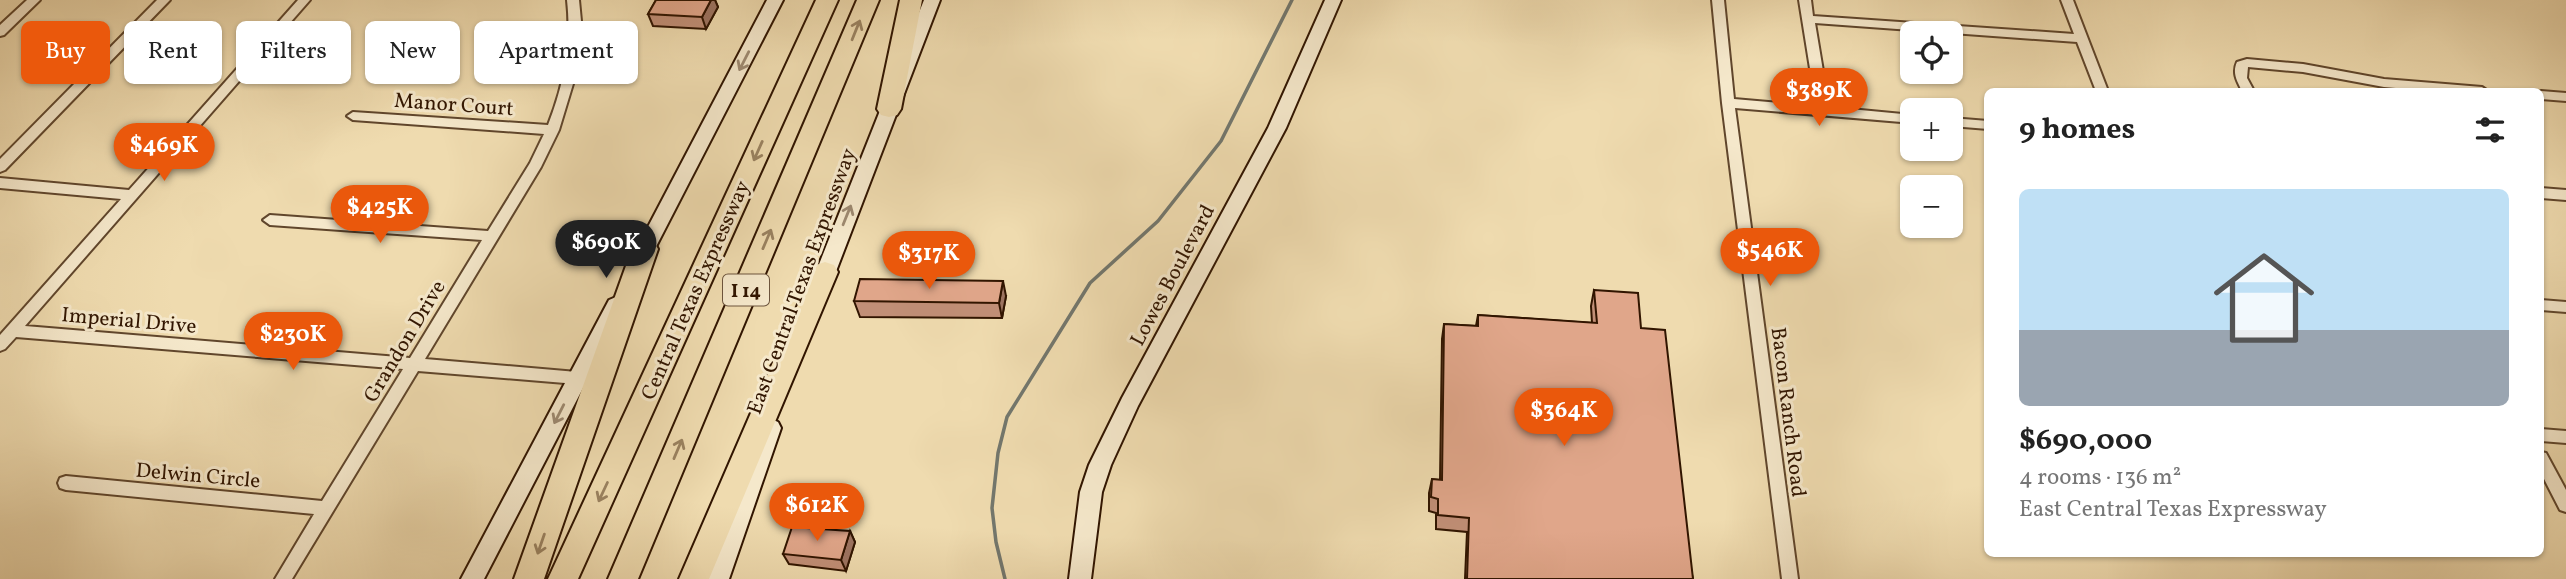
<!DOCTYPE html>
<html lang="en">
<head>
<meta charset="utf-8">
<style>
  :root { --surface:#fff; --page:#f2f2f2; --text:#222; --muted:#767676; --line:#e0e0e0; --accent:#ea580c }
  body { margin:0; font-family:Vollkorn,serif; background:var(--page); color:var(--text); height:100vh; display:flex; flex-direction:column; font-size:26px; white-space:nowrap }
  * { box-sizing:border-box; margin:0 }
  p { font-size:23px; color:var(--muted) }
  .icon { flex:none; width:38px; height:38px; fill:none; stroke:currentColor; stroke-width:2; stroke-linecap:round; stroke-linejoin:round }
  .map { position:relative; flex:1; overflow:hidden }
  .details { position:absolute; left:1984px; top:88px; width:560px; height:469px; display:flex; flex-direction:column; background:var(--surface); border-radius:10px; box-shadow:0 2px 5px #0004 }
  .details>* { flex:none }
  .top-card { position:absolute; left:21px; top:21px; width:665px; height:63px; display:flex; gap:14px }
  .tools { position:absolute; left:1900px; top:21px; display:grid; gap:14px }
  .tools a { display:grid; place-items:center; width:63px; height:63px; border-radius:10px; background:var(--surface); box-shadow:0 2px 5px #0004; font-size:35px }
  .price { position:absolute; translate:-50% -60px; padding:0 16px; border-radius:24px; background:var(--accent); color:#fff; font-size:23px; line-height:46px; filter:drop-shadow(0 2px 4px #0008) }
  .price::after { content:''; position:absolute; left:50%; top:42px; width:21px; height:16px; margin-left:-10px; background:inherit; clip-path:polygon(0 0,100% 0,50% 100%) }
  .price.current { background:#222; color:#fff }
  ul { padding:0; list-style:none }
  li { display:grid; align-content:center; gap:14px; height:371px; padding:0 35px }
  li+li { border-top:2px solid var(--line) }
  li span { display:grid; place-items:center; height:217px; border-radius:10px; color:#555 }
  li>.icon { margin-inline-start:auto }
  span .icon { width:126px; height:126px; fill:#fffc; stroke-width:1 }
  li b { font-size:30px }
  h2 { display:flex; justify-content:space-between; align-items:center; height:84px; padding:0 35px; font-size:30px }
  .tag { padding:0 24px; border-radius:10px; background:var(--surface); box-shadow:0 2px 5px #0004; font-size:24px; line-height:63px }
  .tag.current { background:var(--accent); color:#fff }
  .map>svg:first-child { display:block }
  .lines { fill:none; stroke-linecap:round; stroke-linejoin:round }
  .stream { stroke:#73776d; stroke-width:3.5 }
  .street-casing { stroke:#60462c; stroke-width:4 }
  .secondary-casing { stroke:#311500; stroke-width:4 }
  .highway-casing { stroke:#311500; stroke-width:4 }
  .street { fill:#f5e8cb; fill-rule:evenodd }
  .secondary { fill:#f5e8cb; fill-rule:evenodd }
  .highway { fill:#efdbaf; fill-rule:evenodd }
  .wall { fill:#c18f77; stroke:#311500; stroke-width:2 }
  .shaded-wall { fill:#9d7461; stroke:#311500; stroke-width:2 }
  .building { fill:#e0a68a; stroke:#311500; stroke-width:2 }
  .oneway { stroke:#9a8260 }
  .oneway2 { stroke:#9d8970 }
  .labels { text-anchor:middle; stroke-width:6; stroke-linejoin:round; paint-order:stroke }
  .shield { fill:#f5e8cb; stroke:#6c543d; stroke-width:2 }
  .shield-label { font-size:19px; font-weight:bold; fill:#311500 }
  .street-label { font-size:21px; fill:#311500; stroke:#f5e8cb }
</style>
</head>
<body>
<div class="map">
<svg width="2566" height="579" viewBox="0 0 2566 579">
  <rect width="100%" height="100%" fill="#efdbaf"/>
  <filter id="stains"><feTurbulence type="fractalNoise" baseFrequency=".00286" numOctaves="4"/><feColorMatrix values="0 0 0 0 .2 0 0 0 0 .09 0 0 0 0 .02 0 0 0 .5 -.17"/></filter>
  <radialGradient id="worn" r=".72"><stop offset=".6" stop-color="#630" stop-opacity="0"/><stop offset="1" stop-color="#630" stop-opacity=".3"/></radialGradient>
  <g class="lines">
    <path class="stream" d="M1005,579L996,542L992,508L998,453L1007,417L1090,283L1158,221L1221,141L1292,0"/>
    <defs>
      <path id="street" d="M27,0H40L4,35L0,36V25Z
        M157,0H170L5,170L0,172V159Z
        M298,0H310L25,326L410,358L482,240L270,225L263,220L270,215L488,231L530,163L544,134L353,120L347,116L353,112L548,125C564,84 572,45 567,0H579L581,21L579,64L559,130L541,167L425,359L577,372L582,374L584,378L582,382L577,384L418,371L292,579H275L314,514L66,490L60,488L58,483L60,478L66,476L322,501L403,369L16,337L5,349L0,351V335L121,199L0,188V178L129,190Z
        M1712,0H1724L1734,99L1816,106L1799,0H1811L1813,16L2074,34L2061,0H2073L2108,91H2096L2077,42L1815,23L1829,107L1913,115V123L1735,108L1798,579H1782L1722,103Z
        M2247,59L2303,64L2384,79L2482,87L2488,91H2431L2384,87L2303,72L2248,67L2247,78L2254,91H2242C2237,81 2232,73 2237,62Z
        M2541,91L2566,93V101L2541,99Z
        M1951,118L1988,121V129L1951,126Z
        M2541,188L2566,190V200L2541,198Z
        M2541,300L2566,302V312L2541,310Z
        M2541,429L2566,431V443L2541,441Z
        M2541,452L2546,453L2566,490V512L2560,510L2541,473Z"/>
      <path id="secondary" d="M767,0H783L645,268H631L629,263Z
        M924,0H940L830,287L827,292L820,294L813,292L810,287Z
        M1325,0H1341L1286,128L1138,406L1111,465L1102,492L1091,579H1069L1080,492L1089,465L1122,398L1268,128Z
        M616,297L623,300L626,305L484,579H461L609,300Z
        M771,419L778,422L781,428L729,579H707L761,428L764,422Z"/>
      <path id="highway" d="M816,0H838L578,579H548Z
        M857,0H879L638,579H608Z
        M900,0H922L901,109L897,115L889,117L881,115L877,109Z
        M645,239L654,242L658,249L544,579H514L632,249L636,242Z
        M825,262L834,265L838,272L709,579H679L812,272L816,265Z"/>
    </defs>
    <use href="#street" class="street-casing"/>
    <use href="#secondary" class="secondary-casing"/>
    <use href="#highway" class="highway-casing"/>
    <use href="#street" class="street"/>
    <use href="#secondary" class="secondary"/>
    <use href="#highway" class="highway"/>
  </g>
  <path class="wall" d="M656,0H715L718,7L706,29L653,26L648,14Z
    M1594,290L1641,328L1693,579H1465L1467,532L1436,529V513L1429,511V493L1432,479L1440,480L1442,339L1444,324L1476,326L1478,315L1592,323L1591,306Z
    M1006,296L1002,318L860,317L854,301Z
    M850,531L855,542L846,571L789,564L783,554Z"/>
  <path class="shaded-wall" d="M711,0H715L718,7L706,29L702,17Z
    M1003,281L1006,296L1002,318L999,303Z
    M850,531L855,542L846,571L841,560Z"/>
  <path class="building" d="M656,0H711L702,17L648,14Z
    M860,279L1003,281L999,303L854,301Z
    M1594,290L1638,293L1641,328L1665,330L1693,579H1467L1469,518L1438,515V499L1431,497L1432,479L1442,480L1444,324L1478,326V315L1597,323Z
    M792,527L850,531L841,560L783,554Z"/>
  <defs><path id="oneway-shaft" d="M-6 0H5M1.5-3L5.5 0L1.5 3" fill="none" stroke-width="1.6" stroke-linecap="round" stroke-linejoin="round" transform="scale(1.75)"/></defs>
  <g class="oneway">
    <use href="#oneway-shaft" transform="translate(856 30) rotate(-68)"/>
    <use href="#oneway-shaft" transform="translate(758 151) rotate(114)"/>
    <use href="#oneway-shaft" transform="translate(767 239) rotate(-67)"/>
    <use href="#oneway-shaft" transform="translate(678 449) rotate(-67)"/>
    <use href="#oneway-shaft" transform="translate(603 492) rotate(115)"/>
    <use href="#oneway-shaft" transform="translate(541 544) rotate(109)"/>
  </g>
  <g class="oneway2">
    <use href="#oneway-shaft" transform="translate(744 61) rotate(117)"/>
    <use href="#oneway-shaft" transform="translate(847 215) rotate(-68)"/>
    <use href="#oneway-shaft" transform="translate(559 414) rotate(117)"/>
  </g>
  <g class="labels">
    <rect class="shield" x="723" y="274.5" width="46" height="31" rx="5"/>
    <g class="shield-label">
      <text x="746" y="297">I 14</text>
    </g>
    <g class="street-label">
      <text transform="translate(454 104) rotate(4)" y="7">Manor Court</text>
      <text transform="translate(1172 275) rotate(-62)" y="7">Lowes Boulevard</text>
      <text transform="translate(801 281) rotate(-70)" y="7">East Central Texas Expressway</text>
      <text transform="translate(695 290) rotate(-66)" y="7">Central Texas Expressway</text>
      <text transform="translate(129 320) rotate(5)" y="7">Imperial Drive</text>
      <text transform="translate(404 341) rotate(-59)" y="7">Grandon Drive</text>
      <text transform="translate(1789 412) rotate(83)" y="7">Bacon Ranch Road</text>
      <text transform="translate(198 475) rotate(5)" y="7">Delwin Circle</text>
    </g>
  </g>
  <rect width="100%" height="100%" filter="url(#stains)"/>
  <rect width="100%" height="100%" fill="url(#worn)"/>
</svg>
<div class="tools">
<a><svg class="icon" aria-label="locate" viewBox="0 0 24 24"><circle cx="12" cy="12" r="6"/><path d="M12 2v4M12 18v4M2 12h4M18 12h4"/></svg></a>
<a>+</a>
<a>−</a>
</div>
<b class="price" style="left:1819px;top:128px">$389K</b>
<b class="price" style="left:164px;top:183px">$469K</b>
<b class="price" style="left:380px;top:245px">$425K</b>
<b class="price current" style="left:606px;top:280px">$690K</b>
<b class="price" style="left:1770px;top:288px">$546K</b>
<b class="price" style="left:929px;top:291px">$317K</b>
<b class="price" style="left:293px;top:372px">$230K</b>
<b class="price" style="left:1564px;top:448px">$364K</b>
<b class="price" style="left:817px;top:543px">$612K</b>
<div class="top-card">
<a class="tag current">Buy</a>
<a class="tag">Rent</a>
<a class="tag">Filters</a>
<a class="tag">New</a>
<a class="tag">Apartment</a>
</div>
<section class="details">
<h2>9 homes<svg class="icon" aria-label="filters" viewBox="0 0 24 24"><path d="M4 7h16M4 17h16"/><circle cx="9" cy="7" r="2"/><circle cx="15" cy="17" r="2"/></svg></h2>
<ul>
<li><span style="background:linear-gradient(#bfe0f5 65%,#9aa5b1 0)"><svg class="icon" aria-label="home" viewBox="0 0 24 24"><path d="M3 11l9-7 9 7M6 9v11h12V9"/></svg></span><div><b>$690,000</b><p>4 rooms · 136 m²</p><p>East Central Texas Expressway</p></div></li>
</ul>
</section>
</div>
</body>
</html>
